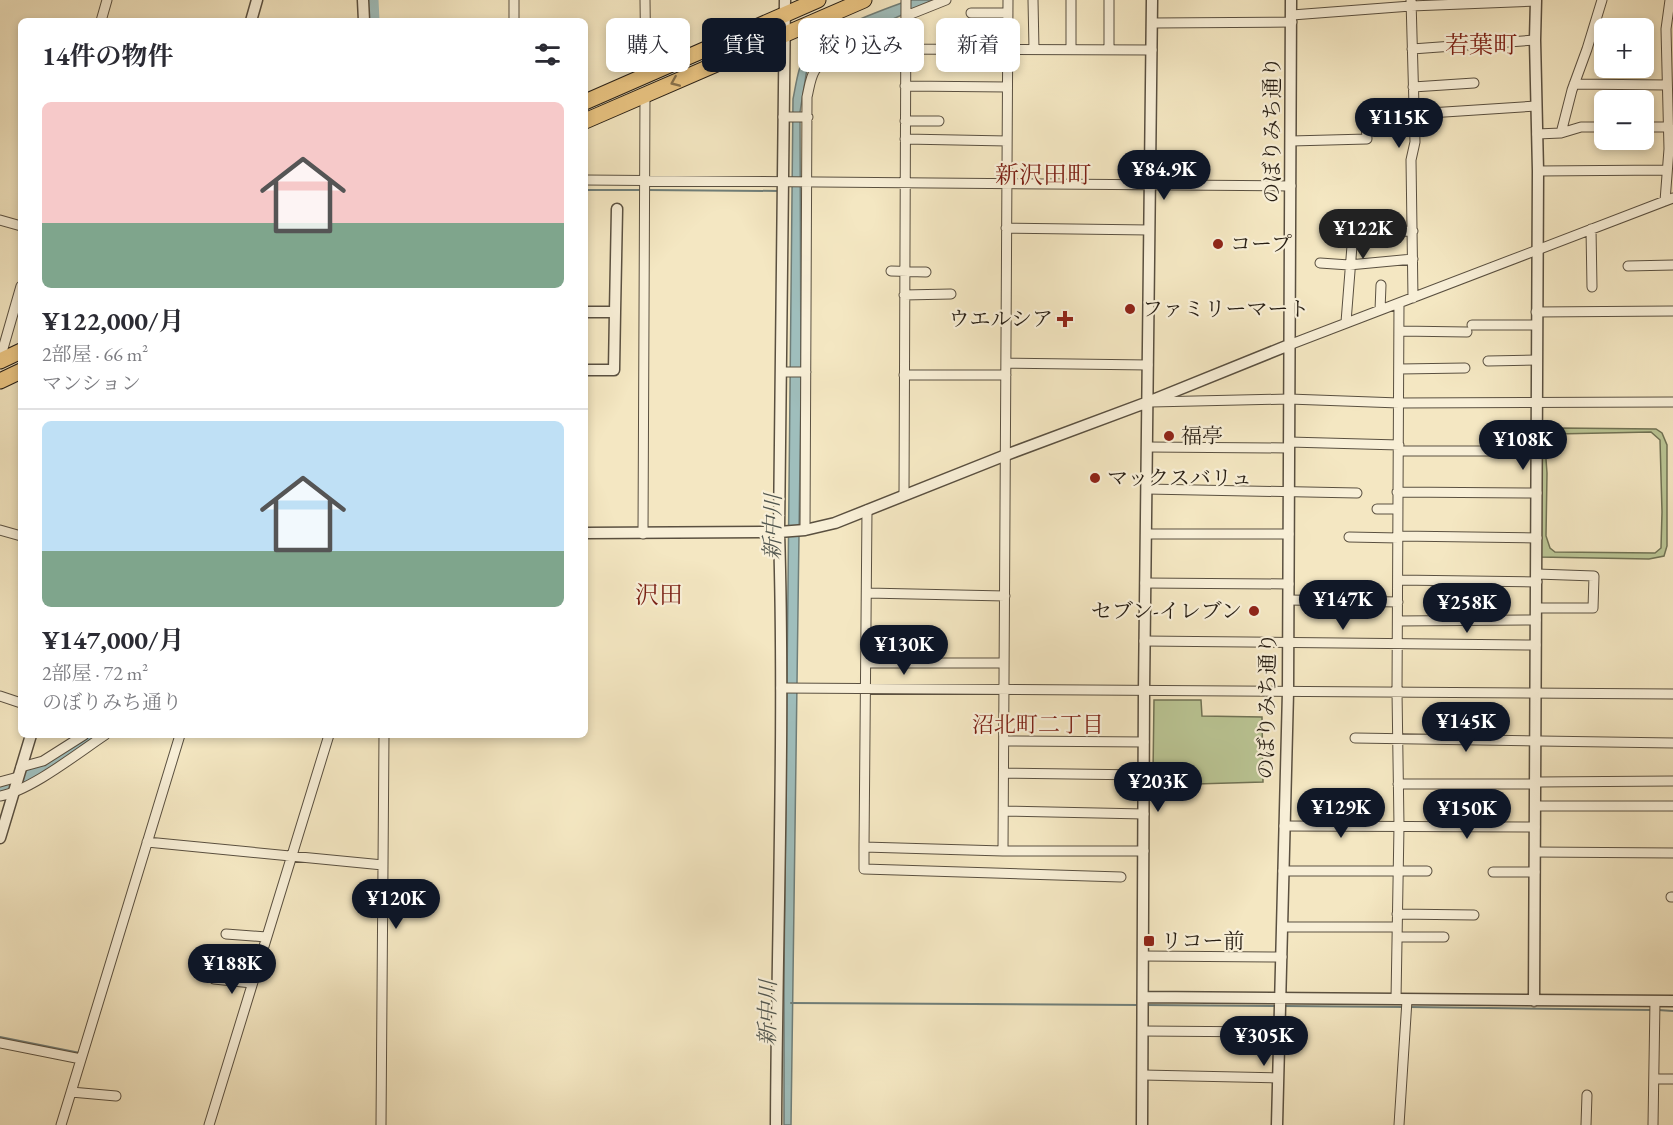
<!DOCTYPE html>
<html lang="ja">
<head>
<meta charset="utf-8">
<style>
  :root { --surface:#fff; --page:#f2f2f3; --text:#2b2b33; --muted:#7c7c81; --line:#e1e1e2; --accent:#111827 }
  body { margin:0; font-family:"EB Garamond","Noto Serif JP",serif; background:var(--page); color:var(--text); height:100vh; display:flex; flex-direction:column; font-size:22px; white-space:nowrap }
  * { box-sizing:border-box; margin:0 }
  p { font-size:20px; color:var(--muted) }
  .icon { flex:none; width:33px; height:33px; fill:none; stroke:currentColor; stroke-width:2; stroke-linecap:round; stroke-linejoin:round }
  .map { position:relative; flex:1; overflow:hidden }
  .sheet { position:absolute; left:18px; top:18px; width:570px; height:720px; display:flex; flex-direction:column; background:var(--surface); border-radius:9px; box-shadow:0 3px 9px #0003 }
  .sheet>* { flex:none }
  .hud { position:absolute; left:606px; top:18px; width:570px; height:54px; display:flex; gap:12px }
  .buttons { position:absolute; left:1594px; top:18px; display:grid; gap:12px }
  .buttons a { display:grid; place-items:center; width:60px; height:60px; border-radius:9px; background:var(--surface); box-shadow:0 3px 9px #0003; font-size:30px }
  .price { position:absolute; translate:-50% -51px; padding:0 14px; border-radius:21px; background:var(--accent); color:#fff; font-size:20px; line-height:39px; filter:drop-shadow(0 2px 3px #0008) }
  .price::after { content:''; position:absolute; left:50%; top:36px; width:18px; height:14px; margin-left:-9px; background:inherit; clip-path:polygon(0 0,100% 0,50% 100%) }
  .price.active { background:#222; color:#fff }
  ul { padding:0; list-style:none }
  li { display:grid; align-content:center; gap:12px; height:318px; padding:0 24px }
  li+li { border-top:2px solid var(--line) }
  li span { display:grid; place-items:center; height:186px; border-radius:9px; color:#555 }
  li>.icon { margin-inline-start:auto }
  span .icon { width:108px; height:108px; fill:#fffc; stroke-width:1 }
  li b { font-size:26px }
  h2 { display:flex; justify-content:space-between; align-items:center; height:72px; padding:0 24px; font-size:26px }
  .chip { padding:0 21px; border-radius:9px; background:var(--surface); box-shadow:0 3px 9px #0003; font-size:21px; line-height:54px }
  .chip.active { background:var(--accent); color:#fff }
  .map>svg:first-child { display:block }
  .green { fill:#bac594; stroke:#707254; stroke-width:1.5 }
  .water { fill:#9fbebc; stroke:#6f7e79; stroke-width:1.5 }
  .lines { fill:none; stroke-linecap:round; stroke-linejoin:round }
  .stream { stroke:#6f7e79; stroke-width:2 }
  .river { stroke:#9fbebc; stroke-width:15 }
  .minor-casing { stroke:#5a5040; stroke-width:11 }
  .tertiary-casing { stroke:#5a5040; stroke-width:13 }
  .trunk-casing { stroke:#271e14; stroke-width:17 }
  .minor { stroke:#f8efd7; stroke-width:9 }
  .tertiary { stroke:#f8efd7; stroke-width:10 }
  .trunk { stroke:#eac481; stroke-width:15 }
  .oneway { stroke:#88714a }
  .poi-dot { fill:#8f2418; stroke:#f8efd7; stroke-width:2 }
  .labels { text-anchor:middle; stroke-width:4.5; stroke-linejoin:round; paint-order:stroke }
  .street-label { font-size:21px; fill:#271e14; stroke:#f8efd7 }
  .poi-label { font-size:21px; fill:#271e14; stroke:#f8efd7; text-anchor:start }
  .water-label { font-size:22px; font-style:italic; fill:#51564f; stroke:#f8efd7 }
  .neighbourhood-label { font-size:22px; fill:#7a1f14; stroke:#f8efd7 }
  .quarter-label { font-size:24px; fill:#7a1f14; stroke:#f8efd7 }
</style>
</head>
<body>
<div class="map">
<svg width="1673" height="1125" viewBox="0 0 1673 1125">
  <rect width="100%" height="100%" fill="#f4e7c2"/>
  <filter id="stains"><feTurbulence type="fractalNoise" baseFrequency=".00333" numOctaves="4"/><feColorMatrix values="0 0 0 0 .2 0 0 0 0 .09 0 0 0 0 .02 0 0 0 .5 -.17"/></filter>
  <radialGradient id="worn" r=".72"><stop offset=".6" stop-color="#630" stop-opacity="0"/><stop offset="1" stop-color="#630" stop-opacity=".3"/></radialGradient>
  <path class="green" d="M1560,428L1656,429L1662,433L1667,445V546L1664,556L1649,559L1539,557L1541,444L1545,445L1547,473L1546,536L1550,548L1555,552L1655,553L1661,548L1662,512L1660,440L1651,432L1556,434L1548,440L1543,438L1551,430Z
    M1154,700H1201L1202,716L1262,717L1263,782L1196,784V778L1175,777L1171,772L1153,773Z"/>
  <path class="water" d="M909,0H935L813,55L807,69L800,112L801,387L791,1125H784V976L793,99C796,85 798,66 806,54C821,30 882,11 909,0Z"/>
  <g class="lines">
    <path class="stream" d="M585,190H642
      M648,190L780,191
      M791,1003L1139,1005
      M1145,1005L1277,1006
      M1283,1006L1403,1007
      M1409,1007L1652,1010
      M1658,1010L1673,1011
      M0,1037L80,1053"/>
    <path class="river" d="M371,0L372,21
      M0,788L31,775L91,735"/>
    <defs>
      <path id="minor" d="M645,0L646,75
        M1033,0L1034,49
        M1071,0V49
        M1411,0L1415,142L1411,160L1413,298
        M971,13H1008
        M1292,15L1411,6L1536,1
        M906,16L946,0
        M101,21L107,0
        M514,21V0
        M1153,23L1292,22
        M868,49L1152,50
        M1109,49V0
        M1412,49L1535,40
        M1574,84L1667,85
        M905,86L1007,87
        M1413,87L1474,83
        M1414,114L1536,106
        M783,117H808
        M905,121H939
        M1644,127H1669
        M1561,133L1572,90L1587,49L1602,0
        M1537,134L1561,133L1581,127H1605
        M905,139L1007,141
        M1291,141L1367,139L1366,122
        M1538,171L1667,170
        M585,180L1291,186
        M1665,201L1669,149L1666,29L1670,0
        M0,220L21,226
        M1006,228L1149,230
        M1591,229L1592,287
        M1320,263L1349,265L1413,259
        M1628,266L1673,265
        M891,271L926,272
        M904,295L951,294
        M1380,310L1381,285
        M1536,312L1673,311
        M1346,322L1353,233L1413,231
        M1472,325H1536
        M1400,331L1467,332
        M1289,345L1673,198
        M0,359L21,286
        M1488,361L1537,360
        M1006,363L1148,365
        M1400,369L1465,368
        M781,372H806
        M904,375H1006
        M1151,402L1289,399L1399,403L1673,402
        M1289,442L1399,445
        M1148,447L1289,448
        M1399,451H1537
        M1147,489L1357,493
        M1397,492L1537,493
        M904,494L906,0
        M1377,509H1398
        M867,510L864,847L1003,851H1144
        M0,530L21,536
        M805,530L807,97C809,89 810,78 815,70C829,50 882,33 906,22
        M643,534L645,95
        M1146,534H1289
        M1399,536L1537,538
        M1349,537L1399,538
        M1398,580L1537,582
        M1145,583L1289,584
        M867,593L1005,596
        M1289,600L1398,602
        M1536,608H1593L1594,576L1537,574
        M1398,621L1536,620
        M1144,641L1536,645
        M867,663H1004
        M781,688L1673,694
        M0,696L21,703
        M1355,738L1673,743
        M1004,741L1144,742
        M21,767L43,761L84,735
        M1004,773L1144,775
        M0,782L18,777
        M1398,784H1536L1539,782L1673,781
        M0,796C30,791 78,753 105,735
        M1535,806H1673
        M1004,811L1144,814
        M1284,826L1535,827
        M147,842L383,865
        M864,847V869L1121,877
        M1003,851L1008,0
        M1535,852L1673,853
        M1283,871H1427
        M1493,872H1535
        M1671,897H1673
        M1397,914L1474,915
        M1282,927H1397
        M226,934L266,937
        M1397,937H1444
        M1143,956L1282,957
        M214,979L252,983
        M1396,999L1399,826L1397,692L1399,303
        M1143,1031L1279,1032
        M0,1043L81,1059
        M1143,1075L1278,1078
        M1654,1079H1673
        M71,1092L116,1096
        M61,1125L180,735
        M209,1125L329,735
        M381,1125L384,735
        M1399,1125L1407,1000
        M1586,1125L1587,1095
        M1653,1125L1655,1001"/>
      <path id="tertiary" d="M363,0L364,21
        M251,21L257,0
        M585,312H615L617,209
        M585,370H614L615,312
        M585,533L779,532L805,530L835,523L1006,455L1148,402L1289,345
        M0,838L31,735
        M1143,997L1673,1001
        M1534,1001L1538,171L1535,40L1536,0
        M776,1125C777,927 785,729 779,532L785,0
        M1142,1125L1144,691L1152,0
        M1277,1125L1288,692L1291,0"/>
      <path id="trunk" d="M585,102L818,0
        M585,121L864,0
        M0,361L21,351
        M0,381L21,371"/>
    </defs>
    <use href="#minor" class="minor-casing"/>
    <use href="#tertiary" class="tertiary-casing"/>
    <use href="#trunk" class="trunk-casing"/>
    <use href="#minor" class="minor"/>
    <use href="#tertiary" class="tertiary"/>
    <use href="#trunk" class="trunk"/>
  </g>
  <defs><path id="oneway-chevron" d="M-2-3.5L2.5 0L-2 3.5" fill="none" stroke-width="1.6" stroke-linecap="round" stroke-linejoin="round" transform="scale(1.5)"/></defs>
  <use class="oneway" href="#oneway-chevron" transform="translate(675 82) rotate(157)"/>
  <g class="poi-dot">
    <circle cx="1218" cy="244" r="6"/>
    <circle cx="1130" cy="309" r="6"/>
    <path d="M1062 310h6v6h6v6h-6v6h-6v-6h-6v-6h6z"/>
    <circle cx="1169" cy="436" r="6"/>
    <circle cx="1095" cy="478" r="6"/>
    <circle cx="1254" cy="611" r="6"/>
    <rect x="1143" y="935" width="12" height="12" rx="3"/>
  </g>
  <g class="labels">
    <g class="street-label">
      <text transform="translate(1272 130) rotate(-90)" y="7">のぼりみち通り</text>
      <text transform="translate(1267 706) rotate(-89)" y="7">のぼりみち通り</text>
    </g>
    <g class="poi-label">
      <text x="1230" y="251">コープ</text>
      <text x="1142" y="316">ファミリーマート</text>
      <text x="1053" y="326" text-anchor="end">ウエルシア</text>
      <text x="1181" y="443">福亭</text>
      <text x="1107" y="485">マックスバリュ</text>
      <text x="1242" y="618" text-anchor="end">セブン-イレブン</text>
      <text x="1161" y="948">リコー前</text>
    </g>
    <g class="water-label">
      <text transform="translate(772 527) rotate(-89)" y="8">新中川</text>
      <text transform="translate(767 1013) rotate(-89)" y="8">新中川</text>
    </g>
    <g class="neighbourhood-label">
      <text x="1038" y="732">沼北町二丁目</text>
    </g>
    <g class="quarter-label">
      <text x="1481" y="53">若葉町</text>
      <text x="1043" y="183">新沢田町</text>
      <text x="659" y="603">沢田</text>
    </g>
  </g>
  <rect width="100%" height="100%" filter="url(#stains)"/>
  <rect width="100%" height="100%" fill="url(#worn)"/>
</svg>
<div class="buttons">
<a>+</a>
<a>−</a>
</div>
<b class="price" style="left:1399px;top:149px">¥115K</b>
<b class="price" style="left:1164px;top:201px">¥84.9K</b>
<b class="price active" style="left:1363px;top:260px">¥122K</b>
<b class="price" style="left:1523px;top:471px">¥108K</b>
<b class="price" style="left:1343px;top:631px">¥147K</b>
<b class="price" style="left:1467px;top:634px">¥258K</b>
<b class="price" style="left:904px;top:676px">¥130K</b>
<b class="price" style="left:1466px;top:753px">¥145K</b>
<b class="price" style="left:1158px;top:813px">¥203K</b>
<b class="price" style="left:1341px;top:839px">¥129K</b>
<b class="price" style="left:1467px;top:840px">¥150K</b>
<b class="price" style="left:396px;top:930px">¥120K</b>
<b class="price" style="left:232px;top:995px">¥188K</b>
<b class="price" style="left:1264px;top:1067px">¥305K</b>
<div class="hud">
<a class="chip">購入</a>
<a class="chip active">賃貸</a>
<a class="chip">絞り込み</a>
<a class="chip">新着</a>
</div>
<section class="sheet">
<h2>14件の物件<svg class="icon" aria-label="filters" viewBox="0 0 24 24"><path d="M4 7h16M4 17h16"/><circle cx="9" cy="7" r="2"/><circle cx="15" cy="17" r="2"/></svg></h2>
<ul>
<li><span style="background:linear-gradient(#f6c9c9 65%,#7fa58c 0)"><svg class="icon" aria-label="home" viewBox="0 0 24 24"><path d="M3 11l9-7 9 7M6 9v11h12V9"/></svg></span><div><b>¥122,000/月</b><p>2部屋 · 66 m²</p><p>マンション</p></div></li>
<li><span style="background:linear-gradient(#bfe0f5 70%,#7fa58c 0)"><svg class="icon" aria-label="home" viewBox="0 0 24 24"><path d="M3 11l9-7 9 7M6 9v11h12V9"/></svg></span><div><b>¥147,000/月</b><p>2部屋 · 72 m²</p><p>のぼりみち通り</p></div></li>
</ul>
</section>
</div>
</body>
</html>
